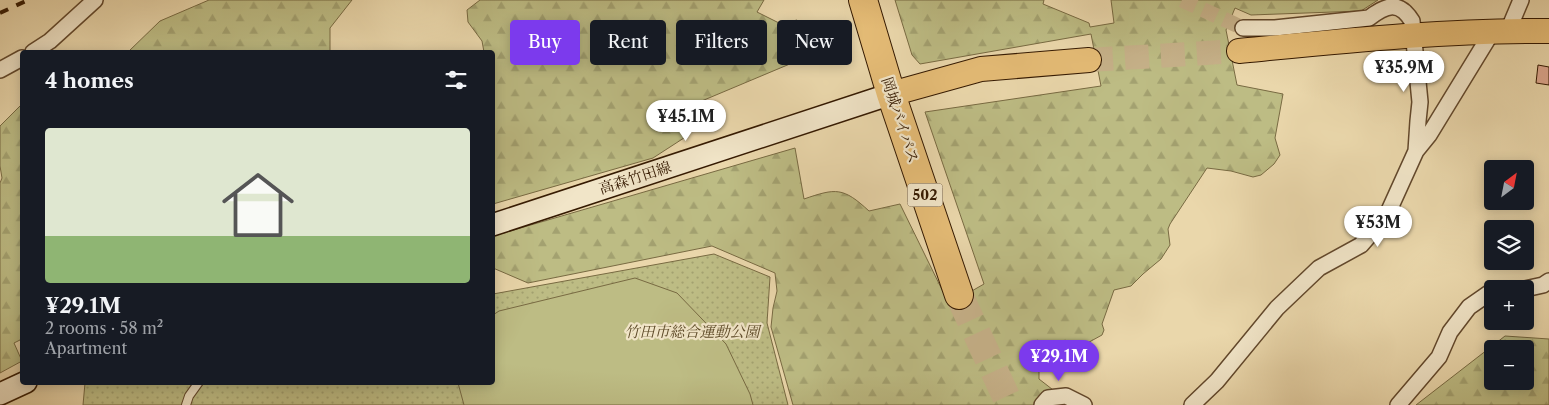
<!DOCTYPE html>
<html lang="en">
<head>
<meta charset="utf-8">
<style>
  :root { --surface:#171b24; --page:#242831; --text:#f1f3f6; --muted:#9ea1a6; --line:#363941; --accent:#7c3aed }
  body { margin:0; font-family:"Libre Caslon Text","Noto Serif JP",serif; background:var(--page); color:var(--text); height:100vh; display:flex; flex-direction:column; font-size:19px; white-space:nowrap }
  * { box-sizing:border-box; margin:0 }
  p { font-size:16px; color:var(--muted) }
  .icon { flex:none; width:28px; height:28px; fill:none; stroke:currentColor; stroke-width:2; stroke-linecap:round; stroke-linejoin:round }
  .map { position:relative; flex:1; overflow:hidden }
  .details { position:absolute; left:20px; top:50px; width:475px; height:335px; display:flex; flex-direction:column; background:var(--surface); border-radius:5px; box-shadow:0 2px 12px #0003 }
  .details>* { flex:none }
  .top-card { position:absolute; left:510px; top:20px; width:475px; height:45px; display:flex; gap:10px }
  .needle { width:32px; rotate:32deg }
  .controls { position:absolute; left:1484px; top:160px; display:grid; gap:10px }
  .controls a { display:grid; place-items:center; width:50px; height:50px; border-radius:5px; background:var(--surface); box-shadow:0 2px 12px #0003; font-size:25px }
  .price { position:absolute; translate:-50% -42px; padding:0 11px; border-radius:18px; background:#fff; color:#222; font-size:16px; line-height:32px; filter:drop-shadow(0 1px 2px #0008) }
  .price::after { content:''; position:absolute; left:50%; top:30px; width:15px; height:11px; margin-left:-8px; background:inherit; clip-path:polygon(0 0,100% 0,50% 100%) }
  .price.active { background:var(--accent); color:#fff }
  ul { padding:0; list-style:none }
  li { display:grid; align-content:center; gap:10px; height:265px; padding:0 25px }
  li+li { border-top:1px solid var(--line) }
  li span { display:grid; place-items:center; height:155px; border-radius:5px; color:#555 }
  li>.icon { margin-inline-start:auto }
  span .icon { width:90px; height:90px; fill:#fffc; stroke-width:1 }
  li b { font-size:21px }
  h2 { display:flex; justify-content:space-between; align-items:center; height:60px; padding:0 25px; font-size:21px }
  .chip { padding:0 18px; border-radius:5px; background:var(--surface); box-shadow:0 2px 12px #0003; font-size:18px; line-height:45px }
  .chip.active { background:var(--accent); color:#fff }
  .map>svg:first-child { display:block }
  .grass { fill:url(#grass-dots); stroke:#786a42 }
  .forest { fill:url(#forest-firs); stroke:#786a42; fill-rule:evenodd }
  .garden { fill:#bdbc84; stroke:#786a42 }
  .building { fill:#dda78f; stroke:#341901 }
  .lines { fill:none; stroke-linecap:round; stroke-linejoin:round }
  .street-tunnel { stroke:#c6b189; stroke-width:15; stroke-dasharray:15 8; stroke-linecap:butt }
  .primary-tunnel { stroke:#c6b189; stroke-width:24; stroke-dasharray:24 12; stroke-linecap:butt }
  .highway-tunnel { stroke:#c6b189; stroke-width:28; stroke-dasharray:28 14; stroke-linecap:butt }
  .lane-casing { stroke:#62482c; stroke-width:10 }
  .street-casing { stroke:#62482c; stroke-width:18 }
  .secondary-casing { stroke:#341901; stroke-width:24 }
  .primary-casing { stroke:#341901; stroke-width:26 }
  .highway-casing { stroke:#341901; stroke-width:30 }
  .lane { stroke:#f1e5c8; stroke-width:8 }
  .street { stroke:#f1e5c8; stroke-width:15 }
  .secondary { stroke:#f1e5c8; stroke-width:21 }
  .primary { stroke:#e5bc76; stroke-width:24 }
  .highway { stroke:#e5bc76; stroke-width:28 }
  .rail { stroke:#341901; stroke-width:4; stroke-dasharray:9 9; stroke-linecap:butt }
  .labels { text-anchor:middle; stroke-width:4.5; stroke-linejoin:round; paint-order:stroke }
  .shield { fill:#f1e5c8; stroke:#6d563d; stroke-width:1 }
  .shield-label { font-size:14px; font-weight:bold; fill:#341901 }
  .street-label { font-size:15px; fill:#341901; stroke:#f1e5c8 }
  .park-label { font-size:15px; font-style:italic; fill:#5d4a28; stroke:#f1e5c8 }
</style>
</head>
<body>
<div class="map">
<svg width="1549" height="405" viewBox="0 0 1549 405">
  <defs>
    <pattern id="grass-dots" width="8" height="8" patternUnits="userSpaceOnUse" patternTransform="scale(1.25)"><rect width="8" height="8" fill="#bdbc84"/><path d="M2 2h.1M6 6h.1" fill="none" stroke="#a3a170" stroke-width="1.8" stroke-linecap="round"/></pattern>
    <pattern id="forest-firs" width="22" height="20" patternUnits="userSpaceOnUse" patternTransform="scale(1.25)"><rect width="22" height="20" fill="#bdbc84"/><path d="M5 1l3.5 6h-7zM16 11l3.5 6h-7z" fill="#a3a170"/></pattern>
  </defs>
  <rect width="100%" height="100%" fill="#ead7ab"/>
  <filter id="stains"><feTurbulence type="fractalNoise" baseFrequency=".004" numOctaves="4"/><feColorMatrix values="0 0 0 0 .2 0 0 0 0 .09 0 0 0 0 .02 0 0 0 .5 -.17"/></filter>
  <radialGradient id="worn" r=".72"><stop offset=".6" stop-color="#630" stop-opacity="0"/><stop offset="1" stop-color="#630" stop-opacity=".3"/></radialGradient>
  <path class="grass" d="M714,254L770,277L767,323L788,405H83L85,383L492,382L493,294Z"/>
  <path class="forest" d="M209,0H352L330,28V50L329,52H128L160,21Z
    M480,0H764L757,12L781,24L797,20L816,53L685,108L687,136L653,158L493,204L492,52H484L482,41L468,22L467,10Z
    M895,0H1044L1043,4L1089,23L1090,27L1114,23L1111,0H1378L1361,11L1251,15L1235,8L1226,30L1237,85L1283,94L1275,138L1280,155L1274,164L1261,175L1253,177L1231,171L1207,168L1170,224L1168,229L1170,245L1161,259L1143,274L1131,286L1114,290L1102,324L1104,330L1102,335L1071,352L1043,363L1039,368V379L1057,393L1046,405H793L771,327L773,308L777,291L775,273L712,246L528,283L493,268V236L795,148L804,199C836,188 843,187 869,211L900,204L949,304L984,284L925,112L1101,86L1091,34L920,64L912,55Z
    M22,104V339L14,343L22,361L0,373V183L2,178L0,166V126Z
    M1505,336L1549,339V405H1416ZM1492,349H1525V381H1492Z"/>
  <path class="garden" d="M635,278L677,293L726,344L750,394L753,405H464L458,383L492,382L493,315L499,311Z"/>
  <path class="building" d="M1538,65L1549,67V85L1536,83Z"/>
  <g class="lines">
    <path class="street-tunnel" d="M1182,0L1243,28"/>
    <path class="primary-tunnel" d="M1089,60L1239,51"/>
    <path class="highway-tunnel" d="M959,295L1010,405"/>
    <defs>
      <path id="lane" d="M186,405L189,396L199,382"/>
      <path id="street" d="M1243,28H1275L1369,18C1386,5 1399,0 1412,21L1420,102L1418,121L1416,151
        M1508,31L1521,0
        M33,52L50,41L95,0
        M0,70L22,58
        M1525,289L1543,285L1549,281
        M1042,405L1048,398L1066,396L1084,405
        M1192,405L1217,381L1277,308L1319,268L1361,245L1387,215L1416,151L1429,135L1492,32
        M1398,405L1439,357L1450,332L1469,307L1492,291"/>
      <path id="secondary" d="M492,225L891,94
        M0,394L26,382"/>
      <path id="primary" d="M1239,51C1342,41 1445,30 1549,31
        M891,94L981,69L1089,60"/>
      <path id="highway" d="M863,0L891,94L959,295"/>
    </defs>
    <use href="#lane" class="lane-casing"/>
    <use href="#street" class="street-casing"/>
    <use href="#secondary" class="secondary-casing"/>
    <use href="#primary" class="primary-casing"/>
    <use href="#highway" class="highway-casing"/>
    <use href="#lane" class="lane"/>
    <use href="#street" class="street"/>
    <use href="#secondary" class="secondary"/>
    <use href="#primary" class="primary"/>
    <use href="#highway" class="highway"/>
    <path class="rail" d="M0,13L28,0"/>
  </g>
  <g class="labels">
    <rect class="shield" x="907.5" y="183.5" width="35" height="23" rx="4"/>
    <g class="shield-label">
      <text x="925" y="200">502</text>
    </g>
    <g class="street-label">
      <text transform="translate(900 120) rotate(72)" y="5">岡城バイパス</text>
      <text transform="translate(635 178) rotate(-18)" y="5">高森竹田線</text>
    </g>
    <g class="park-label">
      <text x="692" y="337">竹田市総合運動公園</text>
    </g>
  </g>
  <rect width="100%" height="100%" filter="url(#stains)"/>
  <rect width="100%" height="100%" fill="url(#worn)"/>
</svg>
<div class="controls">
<a><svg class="needle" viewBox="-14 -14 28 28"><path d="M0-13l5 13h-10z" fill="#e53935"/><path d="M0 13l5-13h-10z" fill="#9ea1a6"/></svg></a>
<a><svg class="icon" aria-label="layers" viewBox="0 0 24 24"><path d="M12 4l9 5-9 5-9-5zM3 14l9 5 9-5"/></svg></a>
<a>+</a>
<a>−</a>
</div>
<b class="price" style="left:1404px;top:93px">¥35.9M</b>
<b class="price" style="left:686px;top:142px">¥45.1M</b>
<b class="price" style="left:1378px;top:248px">¥53M</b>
<b class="price active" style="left:1059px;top:382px">¥29.1M</b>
<div class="top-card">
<a class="chip active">Buy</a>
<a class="chip">Rent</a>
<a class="chip">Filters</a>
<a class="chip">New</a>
</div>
<section class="details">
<h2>4 homes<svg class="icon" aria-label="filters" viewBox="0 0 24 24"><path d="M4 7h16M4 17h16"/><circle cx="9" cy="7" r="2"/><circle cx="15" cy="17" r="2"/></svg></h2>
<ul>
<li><span style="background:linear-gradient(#dfe7d0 70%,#8fb573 0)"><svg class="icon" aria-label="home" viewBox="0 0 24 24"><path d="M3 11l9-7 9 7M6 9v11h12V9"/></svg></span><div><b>¥29.1M</b><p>2 rooms · 58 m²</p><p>Apartment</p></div></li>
</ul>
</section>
</div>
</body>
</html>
